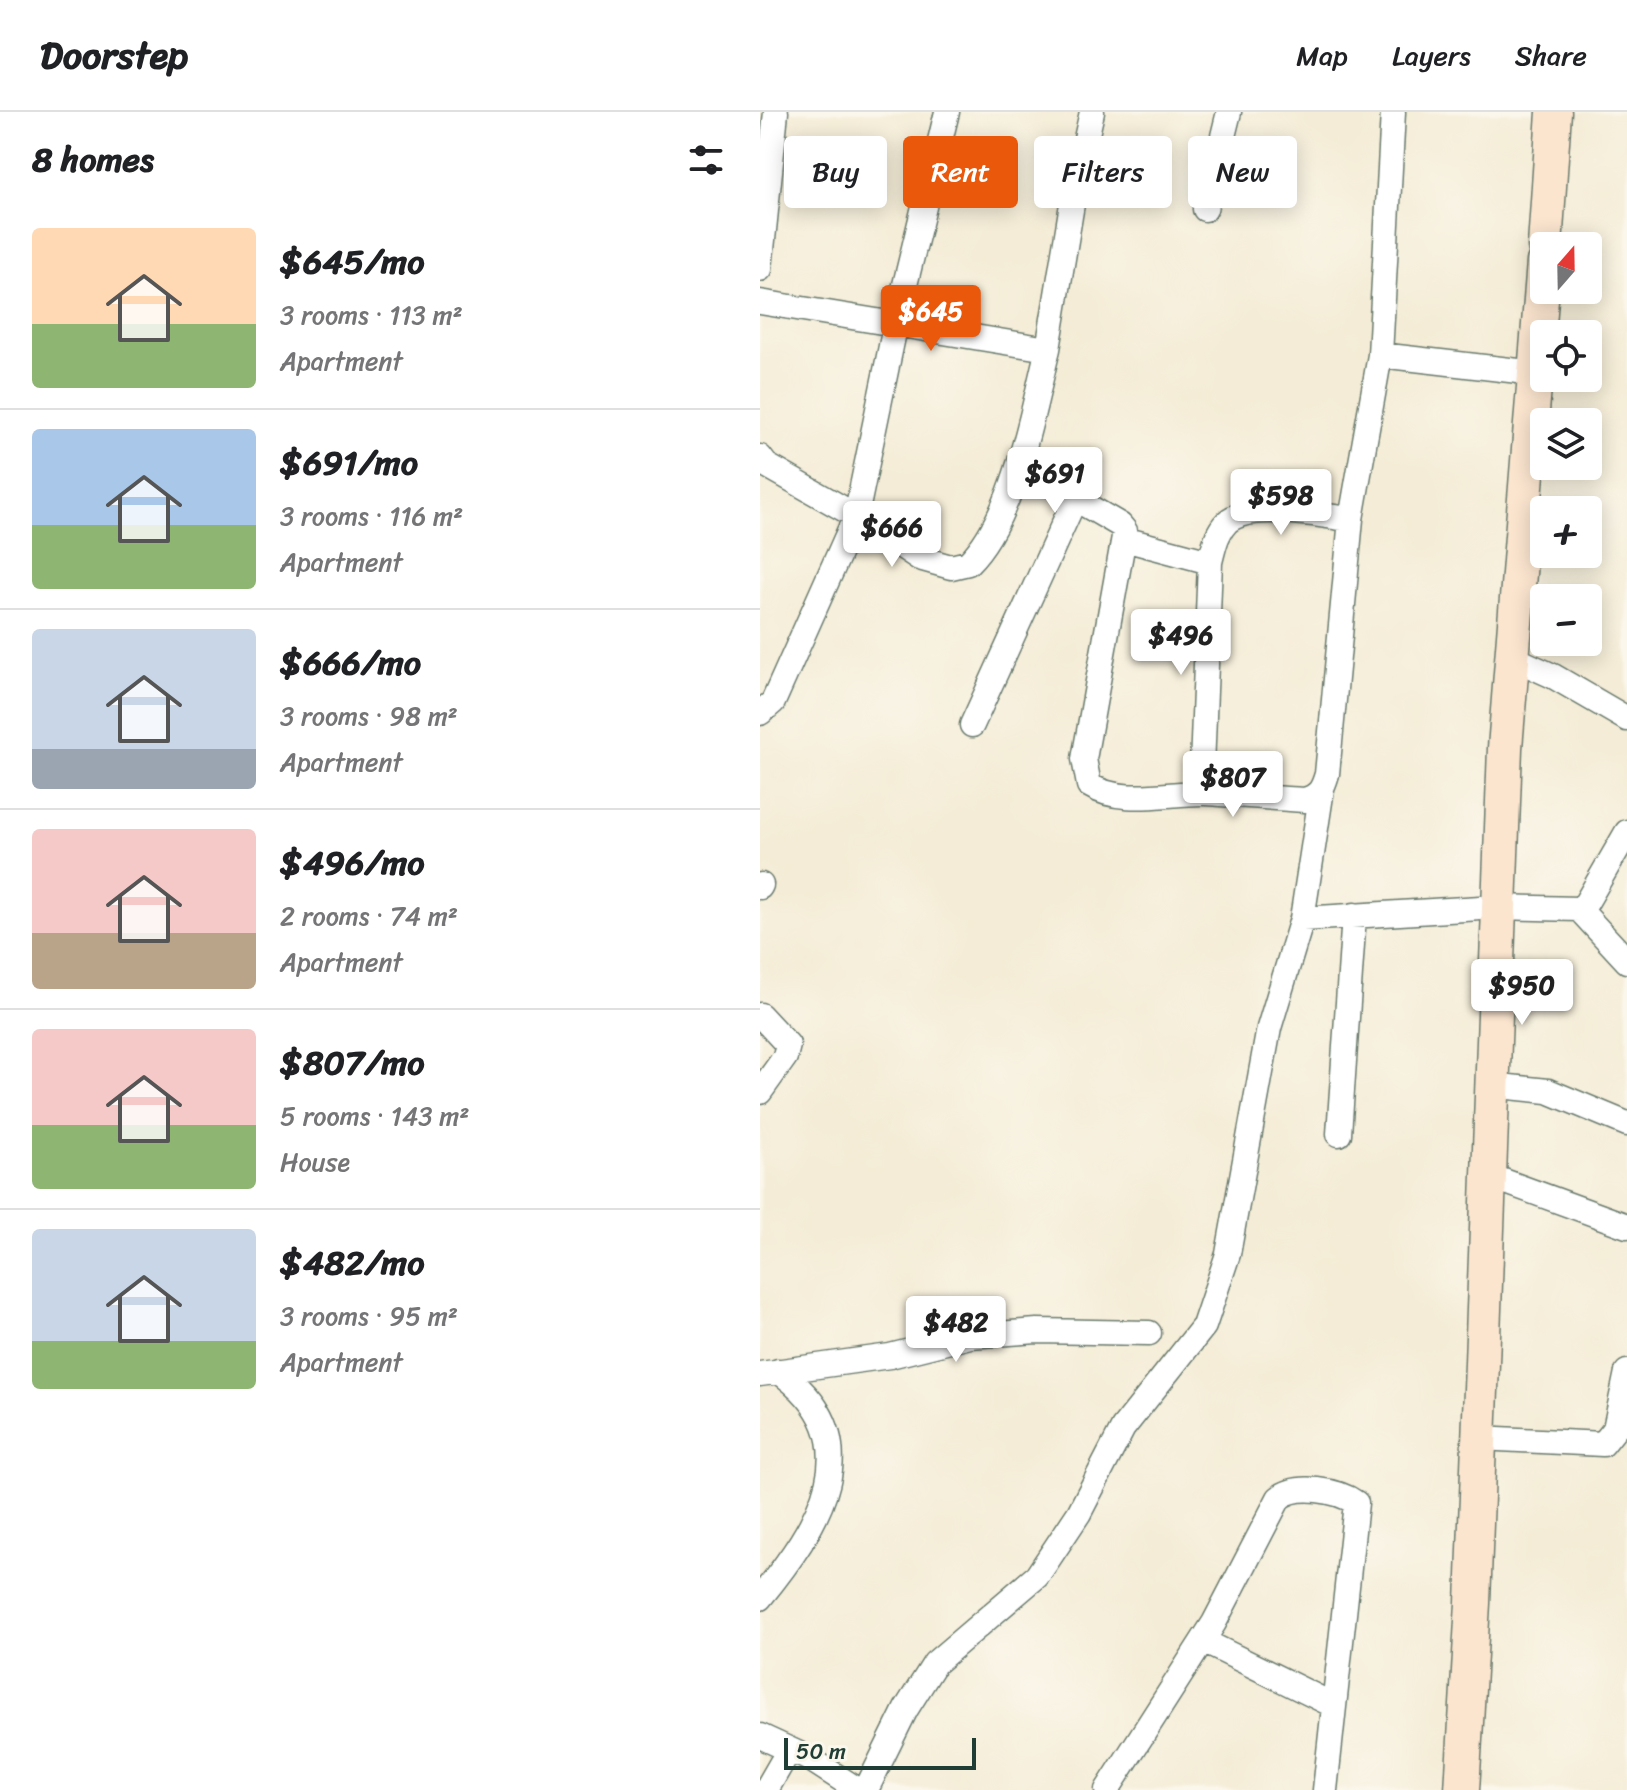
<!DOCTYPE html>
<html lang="en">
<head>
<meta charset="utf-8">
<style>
  :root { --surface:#fff; --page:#f6f6f6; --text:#202124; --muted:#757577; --line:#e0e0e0; --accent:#ea580c }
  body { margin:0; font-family:Sriracha,sans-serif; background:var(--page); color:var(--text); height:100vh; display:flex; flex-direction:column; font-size:30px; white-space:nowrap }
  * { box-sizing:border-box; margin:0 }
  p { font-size:26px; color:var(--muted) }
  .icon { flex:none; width:44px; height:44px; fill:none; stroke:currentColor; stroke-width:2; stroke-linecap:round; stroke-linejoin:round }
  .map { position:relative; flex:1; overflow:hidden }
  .side { display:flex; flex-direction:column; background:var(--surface); width:760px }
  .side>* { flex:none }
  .banner { position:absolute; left:24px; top:24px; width:722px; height:72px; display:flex; gap:16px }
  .needle { width:52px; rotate:20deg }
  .buttons { position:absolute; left:770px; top:120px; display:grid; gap:16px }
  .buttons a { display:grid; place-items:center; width:72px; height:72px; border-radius:8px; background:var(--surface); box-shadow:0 4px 20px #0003; font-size:40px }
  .scale { position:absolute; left:24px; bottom:20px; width:192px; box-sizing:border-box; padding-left:8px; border:4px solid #1f3d34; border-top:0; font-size:22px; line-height:28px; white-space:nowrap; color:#1f3d34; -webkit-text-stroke:6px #fbf7ec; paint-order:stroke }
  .price { position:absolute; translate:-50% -68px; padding:0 18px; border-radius:8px; background:#fff; color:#222; font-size:26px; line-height:52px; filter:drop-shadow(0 2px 4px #0008) }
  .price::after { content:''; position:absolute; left:50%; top:48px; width:24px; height:18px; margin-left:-12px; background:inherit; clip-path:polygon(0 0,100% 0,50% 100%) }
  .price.active { background:var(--accent); color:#fff }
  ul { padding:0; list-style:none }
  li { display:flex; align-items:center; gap:24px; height:200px; padding:0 32px }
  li+li { border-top:2px solid var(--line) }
  li span { display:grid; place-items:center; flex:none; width:224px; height:160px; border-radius:8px; color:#555 }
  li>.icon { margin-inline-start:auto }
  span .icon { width:96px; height:96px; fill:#fffc; stroke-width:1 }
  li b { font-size:34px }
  h2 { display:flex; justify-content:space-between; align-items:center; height:96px; padding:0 32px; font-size:34px }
  .tag { padding:0 28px; border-radius:8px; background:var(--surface); box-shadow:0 4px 20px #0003; font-size:28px; line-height:72px }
  .tag.active { background:var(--accent); color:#fff }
  header { display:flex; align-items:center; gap:48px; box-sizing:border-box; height:112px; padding:0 40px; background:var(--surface); border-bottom:2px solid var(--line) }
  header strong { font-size:38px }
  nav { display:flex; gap:44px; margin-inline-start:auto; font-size:28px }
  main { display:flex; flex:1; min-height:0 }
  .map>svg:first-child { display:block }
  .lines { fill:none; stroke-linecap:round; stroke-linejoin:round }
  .street-casing { stroke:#6a7a6d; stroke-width:27 }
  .secondary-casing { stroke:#6a7a6d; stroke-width:37 }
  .street { stroke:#fff; stroke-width:24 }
  .secondary { stroke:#fbe5cf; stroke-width:34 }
</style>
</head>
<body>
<header>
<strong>Doorstep</strong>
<nav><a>Map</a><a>Layers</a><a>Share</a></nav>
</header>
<main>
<section class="side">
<h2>8 homes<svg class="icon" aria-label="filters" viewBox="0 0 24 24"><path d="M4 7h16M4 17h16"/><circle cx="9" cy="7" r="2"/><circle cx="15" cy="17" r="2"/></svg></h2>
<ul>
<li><span style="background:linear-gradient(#ffd9b3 60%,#8fb573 0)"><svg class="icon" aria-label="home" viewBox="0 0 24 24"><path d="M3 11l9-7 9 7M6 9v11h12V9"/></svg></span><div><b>$645/mo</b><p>3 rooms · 113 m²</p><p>Apartment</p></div></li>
<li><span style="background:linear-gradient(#a9c7e8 60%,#8fb573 0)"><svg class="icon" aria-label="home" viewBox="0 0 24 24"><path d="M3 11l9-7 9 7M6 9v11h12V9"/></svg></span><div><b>$691/mo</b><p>3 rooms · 116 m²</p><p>Apartment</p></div></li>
<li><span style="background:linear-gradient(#c9d6e8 75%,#9aa5b1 0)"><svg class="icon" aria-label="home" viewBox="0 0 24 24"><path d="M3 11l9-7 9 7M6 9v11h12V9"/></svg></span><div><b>$666/mo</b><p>3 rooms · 98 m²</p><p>Apartment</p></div></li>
<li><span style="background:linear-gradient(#f6c9c9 65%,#b9a48a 0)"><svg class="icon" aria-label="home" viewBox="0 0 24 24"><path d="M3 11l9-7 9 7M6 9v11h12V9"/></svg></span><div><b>$496/mo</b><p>2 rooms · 74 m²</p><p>Apartment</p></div></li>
<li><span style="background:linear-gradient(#f6c9c9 60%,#8fb573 0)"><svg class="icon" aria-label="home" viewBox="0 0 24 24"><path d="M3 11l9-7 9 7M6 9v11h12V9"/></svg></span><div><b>$807/mo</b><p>5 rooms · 143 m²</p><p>House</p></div></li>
<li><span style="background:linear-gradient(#c9d6e8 70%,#8fb573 0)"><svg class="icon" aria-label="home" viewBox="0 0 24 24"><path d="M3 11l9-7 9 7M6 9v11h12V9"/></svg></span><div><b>$482/mo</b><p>3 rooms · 95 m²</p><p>Apartment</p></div></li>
</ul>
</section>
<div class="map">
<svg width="867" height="1678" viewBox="0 0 867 1678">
  <rect width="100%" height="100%" fill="#fbf7ec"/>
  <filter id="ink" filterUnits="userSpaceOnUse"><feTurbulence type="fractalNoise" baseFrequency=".0125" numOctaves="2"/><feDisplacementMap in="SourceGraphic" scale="16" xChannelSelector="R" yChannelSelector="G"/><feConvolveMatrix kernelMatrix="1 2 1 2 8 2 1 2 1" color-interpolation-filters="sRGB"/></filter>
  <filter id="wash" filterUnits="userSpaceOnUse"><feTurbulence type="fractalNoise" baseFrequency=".006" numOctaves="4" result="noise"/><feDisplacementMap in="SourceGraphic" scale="32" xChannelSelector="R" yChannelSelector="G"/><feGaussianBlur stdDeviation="1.8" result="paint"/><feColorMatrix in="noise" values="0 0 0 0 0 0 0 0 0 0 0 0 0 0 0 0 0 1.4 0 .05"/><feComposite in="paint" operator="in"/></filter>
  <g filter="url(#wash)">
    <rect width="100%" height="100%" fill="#f4ecd6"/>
  </g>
  <g filter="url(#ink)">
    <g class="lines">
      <defs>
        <path id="street" d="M633,0L620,243L776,261
          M445,97L469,0
          M0,157L16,0
          M0,190L288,237L314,80L332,0
          M0,345L6,353L96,404L159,446L191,455L208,451C255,405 272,300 288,237
          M259,354L360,413L365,419L324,647L329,673C362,694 409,680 445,681C479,683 512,686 545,688C560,683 563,676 567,662L591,407L620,243
          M364,427L450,450
          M751,545L793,564L867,607
          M0,601L13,590L96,404L136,210L187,0
          M212,613L315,387
          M441,681L450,450C454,435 456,421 467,410C490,389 561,404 591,407
          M0,775L1,773
          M819,797L867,849
          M542,807L737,795L819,797L826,791L867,720
          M0,903L28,933L25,945L0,980
          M730,973L788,979L867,1012
          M579,1022L594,803
          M727,1063L867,1114
          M0,1262L130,1244L210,1224L277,1219L389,1221
          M718,1326L843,1332L855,1317L867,1260
          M0,1486C58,1415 116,1327 18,1259
          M443,1529L573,1593
          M0,1624L50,1647L98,1678
          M6,1678L29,1638
          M106,1678L146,1597L175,1551L277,1464L319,1401L363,1316L444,1214L468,1142L509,916L542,807L562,677
          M347,1678L454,1511L519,1386C536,1371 578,1378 596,1391L565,1678"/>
        <path id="secondary" d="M785,134L794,0
          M702,1678L713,1491L745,636L784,150"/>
      </defs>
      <use href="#street" class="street-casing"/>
      <use href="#secondary" class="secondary-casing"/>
      <use href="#street" class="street"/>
      <use href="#secondary" class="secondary"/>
    </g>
  </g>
</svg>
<div class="buttons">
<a><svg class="needle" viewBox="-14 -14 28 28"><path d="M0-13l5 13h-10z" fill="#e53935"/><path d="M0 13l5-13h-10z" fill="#757577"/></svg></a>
<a><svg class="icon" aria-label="locate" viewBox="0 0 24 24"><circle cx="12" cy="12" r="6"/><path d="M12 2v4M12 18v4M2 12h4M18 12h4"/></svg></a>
<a><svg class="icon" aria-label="layers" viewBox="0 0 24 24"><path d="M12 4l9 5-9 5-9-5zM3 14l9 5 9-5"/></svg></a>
<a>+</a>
<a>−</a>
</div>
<div class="scale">50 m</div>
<b class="price active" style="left:171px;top:241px">$645</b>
<b class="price" style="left:295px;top:403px">$691</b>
<b class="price" style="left:521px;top:425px">$598</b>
<b class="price" style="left:132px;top:457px">$666</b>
<b class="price" style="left:421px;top:565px">$496</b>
<b class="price" style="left:473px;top:707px">$807</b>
<b class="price" style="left:762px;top:915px">$950</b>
<b class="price" style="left:196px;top:1252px">$482</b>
<div class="banner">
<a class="tag">Buy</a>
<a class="tag active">Rent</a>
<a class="tag">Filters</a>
<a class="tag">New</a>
</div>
</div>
</main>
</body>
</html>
